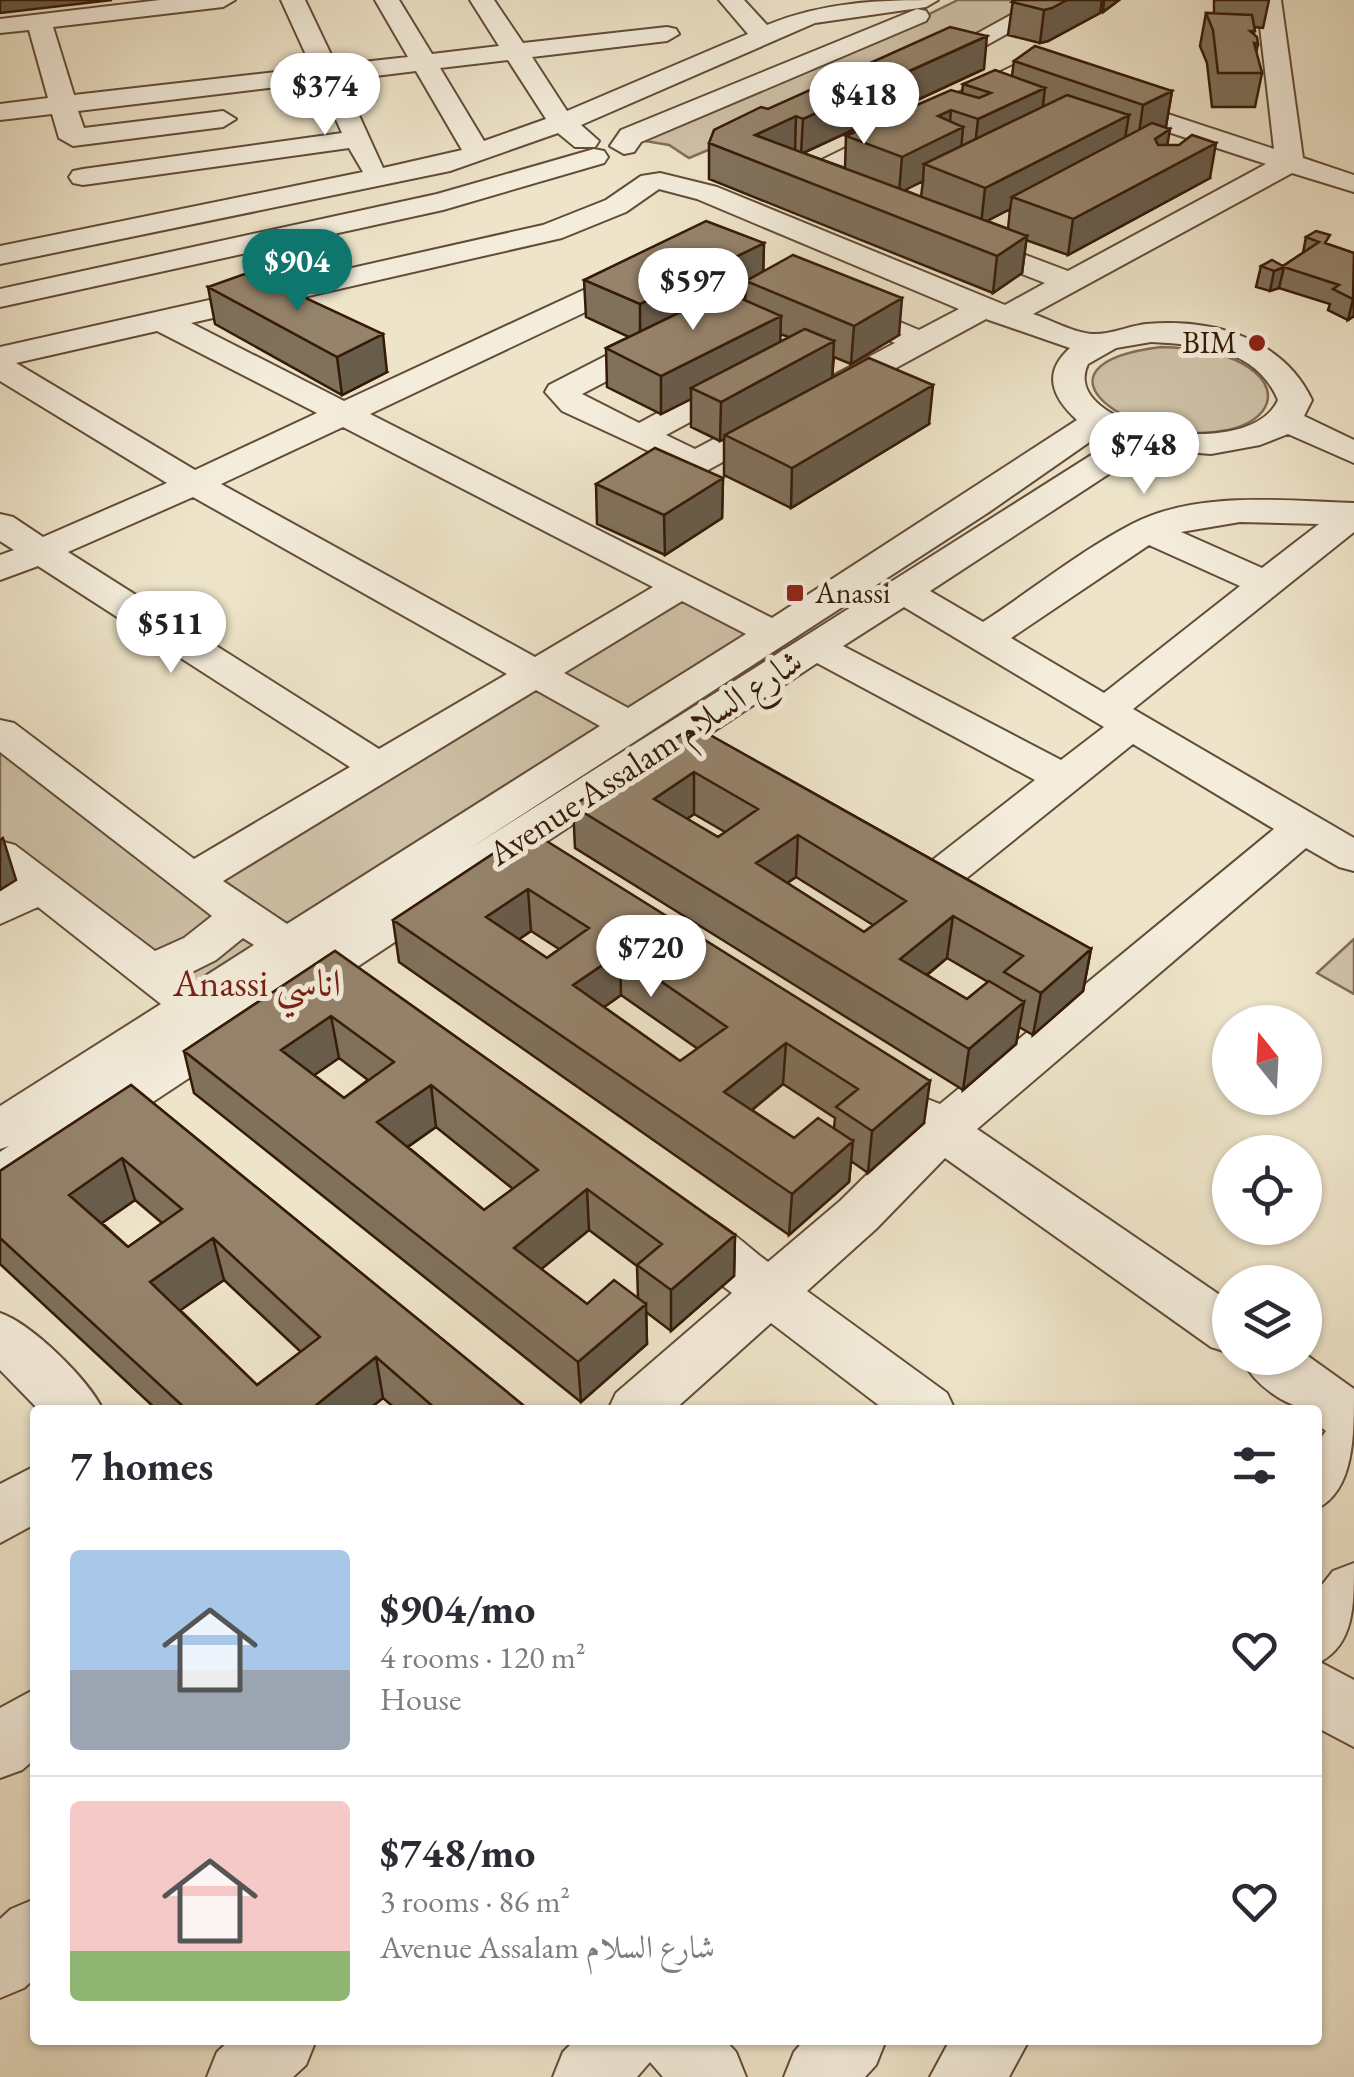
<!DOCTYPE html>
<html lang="en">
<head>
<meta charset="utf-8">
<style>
  :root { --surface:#fff; --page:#f7f7f7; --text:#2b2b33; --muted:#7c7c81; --line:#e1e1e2; --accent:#0f766e }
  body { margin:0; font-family:"EB Garamond",Amiri,serif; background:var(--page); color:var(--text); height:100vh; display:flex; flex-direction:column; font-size:38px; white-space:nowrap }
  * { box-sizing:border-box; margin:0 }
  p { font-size:32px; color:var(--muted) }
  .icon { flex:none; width:55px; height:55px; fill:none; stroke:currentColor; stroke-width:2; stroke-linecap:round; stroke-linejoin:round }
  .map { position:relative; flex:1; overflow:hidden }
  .drawer { position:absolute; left:30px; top:1405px; width:1292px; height:640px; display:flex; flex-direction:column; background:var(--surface); border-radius:10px; box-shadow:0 2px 8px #0004 }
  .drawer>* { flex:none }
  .needle { width:65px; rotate:342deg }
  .tools { position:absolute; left:1212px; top:1005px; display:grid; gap:20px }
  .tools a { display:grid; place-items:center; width:110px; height:110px; border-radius:50%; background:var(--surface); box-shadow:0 2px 8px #0004; font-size:50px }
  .price { position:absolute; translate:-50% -85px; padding:0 22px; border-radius:35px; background:#fff; color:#222; font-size:32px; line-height:65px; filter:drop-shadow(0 2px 5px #0008) }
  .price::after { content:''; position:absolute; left:50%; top:60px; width:30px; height:22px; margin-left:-15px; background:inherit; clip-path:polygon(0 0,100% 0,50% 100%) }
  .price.active { background:var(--accent); color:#fff }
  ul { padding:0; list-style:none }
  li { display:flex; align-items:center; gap:30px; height:250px; padding:0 40px }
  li+li { border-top:2px solid var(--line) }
  li span { display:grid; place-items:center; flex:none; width:280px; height:200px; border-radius:10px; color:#555 }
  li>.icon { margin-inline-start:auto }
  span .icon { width:120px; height:120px; fill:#fffc; stroke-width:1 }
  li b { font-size:42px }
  h2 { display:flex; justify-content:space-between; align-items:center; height:120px; padding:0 40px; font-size:42px }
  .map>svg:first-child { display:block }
  .green { fill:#cfc2a8; stroke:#826e57; stroke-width:2.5 }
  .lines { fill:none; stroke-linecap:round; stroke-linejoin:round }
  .minor-casing { stroke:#634c37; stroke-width:4 }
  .minor { fill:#f4eddc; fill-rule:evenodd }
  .wall { fill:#80715c; stroke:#351a06; stroke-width:2.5; fill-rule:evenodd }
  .shaded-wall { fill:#685c4b; stroke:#351a06; stroke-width:2.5 }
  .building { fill:#95836b; stroke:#351a06; stroke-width:2.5; fill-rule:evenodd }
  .poi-dot { fill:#8f2418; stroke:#f4eddc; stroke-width:4 }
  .labels { text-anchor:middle; stroke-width:10; stroke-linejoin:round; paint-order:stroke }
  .far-poi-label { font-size:30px; fill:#351a06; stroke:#f4eddc; text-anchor:end }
  .street-label { font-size:35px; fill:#351a06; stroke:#f4eddc }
  .neighbourhood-label { font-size:38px; fill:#7a1f14; stroke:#f4eddc }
</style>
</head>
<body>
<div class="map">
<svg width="1354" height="2077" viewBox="0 0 1354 2077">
  <rect width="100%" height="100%" fill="#eee4c9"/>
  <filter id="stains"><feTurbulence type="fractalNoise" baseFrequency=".002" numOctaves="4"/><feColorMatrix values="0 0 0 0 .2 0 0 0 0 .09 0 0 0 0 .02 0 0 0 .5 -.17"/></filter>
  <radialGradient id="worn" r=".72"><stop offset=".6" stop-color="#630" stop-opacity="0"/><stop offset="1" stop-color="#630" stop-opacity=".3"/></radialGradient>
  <path class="green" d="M958,0H1048L950,50L689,158L669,145L639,140L882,37Z
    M1161,347C1188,348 1218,350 1243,364C1285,388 1270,421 1228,430C1134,449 1015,365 1161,347Z
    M681,586L773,633L194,1005L0,854V740L192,879Z
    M1354,939V994L1317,973Z"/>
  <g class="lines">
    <defs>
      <path id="minor" d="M160,0H235L223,7L53,27L74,95L312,68L281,0H305L336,65L408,57L375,0H399L432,54L499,46L470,0H494L523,43L667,27L676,29L679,34L667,41L532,57L567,111L748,34L719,0H744L767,25C823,2 878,0 938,0L926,7L815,23L581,125L599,141L595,147H575L558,133L450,171L0,264V246L363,172L349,148L83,185L73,183L69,177L73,171L83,169L342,133L319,82L78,111L84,128L223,111L236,119L223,127L73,146L59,138L52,114L0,120V104L48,98L29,30L0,33V19ZM508,60L546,119L484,141L440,68ZM416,71L462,150L383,168L343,80Z
        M1038,0H1068L940,71L931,74L918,66Z
        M1257,0H1281L1303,158L1354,175V192L1292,173L1033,314C1051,320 1074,333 1093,334C1109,335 1129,326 1146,324C1212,318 1283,338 1312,400L1304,416L1354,440V463L1288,434L1260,445L1211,454L1147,449L930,591L983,622C1032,590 1080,551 1132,524C1198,490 1283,501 1354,503V532L1133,709L1354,838V871L1339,867L1306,848L977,1129L1230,1302V1353L1211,1347L945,1158L876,1229L807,1291L947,1393L955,1410H885L771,1323L674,1410H608L616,1393L732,1293L662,1239L654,1225L662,1211C701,1198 738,1240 768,1262L840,1201L909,1133L892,1113L900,1100L917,1095L940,1104L1274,829L1133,744L958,885L973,894L979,905L973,916C947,923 920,909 906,886L912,876L1035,780L817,663L18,1191L0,1196V1152L9,1146L0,1149V1106L161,1004L38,907L0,924V890L9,884L0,877V841L15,845L155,951L184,938L212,916L0,752V720L14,723L194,859L350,767L38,566L0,580V555L14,550L0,541V514L13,517L43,537L167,483L0,381V347L543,225L606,200L641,176L660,173L717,187L1005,305L1045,283L955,248L950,242L955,236H975L1068,271L1266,164L1098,109L1094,103L1107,95L1116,97L1274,149ZM659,189L697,199L959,309L919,330L850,301H828L823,308L828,315L895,343L695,449L666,435L759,385L763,378L759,371H735L639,423L582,394L674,346L679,339L674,332H652L549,385L545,392L562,411L696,473L708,470L986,319L1070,348C1042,373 1052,397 1077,420L772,618L370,414L653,280L657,274L653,268H631L344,401L191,323L562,238L626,212ZM157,331L317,413L195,470L16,363ZM1151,342C1202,345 1256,348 1278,400C1249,465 1057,428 1088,364L1116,348ZM343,427L653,587L535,657L221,484ZM1101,434L1115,440L469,849L989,512ZM193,497L507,674L379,749L68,552ZM1240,522L1319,524L1262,568L1181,532ZM1149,545L1240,586L1104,693L1011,638ZM682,601L746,634L628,708L564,673ZM904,607L1104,727L1061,760L843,646ZM536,690L600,726L287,924L223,881ZM243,938L254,945L196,982L186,975L216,960Z
        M917,9L926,11L929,16L926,21L641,142L634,152L624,154L610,146L621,130Z
        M1015,65L1024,68L1028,73L1024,78L830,177L851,191L847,197C830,201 804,191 793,178L797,172Z
        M594,149L604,151L608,157L604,163L443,210L0,307V289L437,194Z
        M0,1313C32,1324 88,1379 103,1410H39L0,1370Z
        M1305,1354L1354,1389C1354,1437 1354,1489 1318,1508V1442L1326,1431L1318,1425V1410C1288,1410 1254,1385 1241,1358H1305Z
        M35,1466V1524L0,1543V1484Z
        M1354,1563C1354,1606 1354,1644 1320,1662L1354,1680V1747L1318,1728V1590L1333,1571Z
        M35,1689V1759L22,1770L0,1778V1708Z
        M35,1899V1978L24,1988L0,1998V1919L11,1909Z
        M230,2040H316L306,2065L293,2077H207L217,2052Z
        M575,2040H725L736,2052L746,2077H663L650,2062L637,2077H553L563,2052Z
        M804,2040H886L876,2065L865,2077H784L794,2052Z
        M950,2040H1029L1009,2077H930Z"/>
    </defs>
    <use href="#minor" class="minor-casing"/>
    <use href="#minor" class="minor"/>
  </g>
  <path class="wall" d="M1013,0H1119L1103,12L1100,11V13L1048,41L1040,43L1008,35Z
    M1214,0H1269L1263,28L1254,27V35L1258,44L1256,53L1262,73L1255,107H1212L1207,63L1200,46L1206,13H1214Z
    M1014,61L1172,91L1166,126L1164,127L1167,145L1210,178L1068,255L1026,240L1022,273L993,293L709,179V143L768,109L984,69L803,153L845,168L846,136L962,93L963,84L1012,76ZM923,181L921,197L904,190ZM1010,209L1008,229L987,221Z
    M1306,237L1354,253V316L1348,320L1328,310L1330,304L1279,288L1270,291L1256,287L1261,266H1283L1303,253Z
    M764,243L763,272L899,335L851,364L834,357L832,378L929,424L791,508L724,475V439L720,441L691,427V399L661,414L607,387L606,348L629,337L586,317L584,280ZM746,288L745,300L733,295ZM780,334L789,337L780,342Z
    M208,287L387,372L342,395L215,324Z
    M723,478L722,518L665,555L597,524L596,484Z
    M694,726L1091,949L1083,991L1033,1035L1019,1027L1016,1044L963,1090L575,848L573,806ZM694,814L725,832L718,837L687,819ZM796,877L873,925L864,932L787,883ZM947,958L988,982L967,999L927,975Z
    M529,830L924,1123L868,1173L851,1161L849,1182L789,1235L399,962L393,920ZM531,931L559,949L547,958L519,939ZM621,995L698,1049L680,1061L604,1007ZM783,1084L835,1118L834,1128L794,1138L752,1110Z
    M335,951L735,1235L734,1276L671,1331L646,1312L647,1344L581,1402L194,1093L184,1051ZM339,1058L368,1080L344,1098L314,1075ZM436,1127L513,1189L484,1210L408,1147ZM589,1230L637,1266L638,1298L587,1304L541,1269Z
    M131,1085L529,1410H397L383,1398L368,1410H157L0,1264V1171ZM135,1200L162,1223L128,1247L102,1223ZM224,1280L301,1352L257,1385L180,1310Z"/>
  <path class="shaded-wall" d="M0,0H112L0,13Z
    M1067,0H1102L1100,13L1048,41L1040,43L1044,10Z
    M1104,0H1119L1103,12Z
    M987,36L984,69L801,154L803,119Z
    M1045,88L1041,123L974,155L978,119Z
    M1172,91L1166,126L1138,140L1143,105Z
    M951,110L949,134L963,127L960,162L924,164L923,181L899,193L902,157L938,116Z
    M1129,115L1123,150L1012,197L1010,209L981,224L985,188Z
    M796,116L795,151L755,135Z
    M1170,129L1164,165L1155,139Z
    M1216,143L1210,178L1068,255L1073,219Z
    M1027,236L1022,273L993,293L997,256Z
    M764,243L763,280L746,281V288L640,342V304Z
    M1284,267L1279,288L1270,291L1274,271Z
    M1354,290V316L1348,320L1353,299Z
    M902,298L899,335L851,364L854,326Z
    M781,316L780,354L691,388V399L661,414V376Z
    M383,334L387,372L342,395L337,357Z
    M834,341L832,380L725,435L724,439L720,441L721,402Z
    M933,385L929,424L791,508L792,468Z
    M723,478L722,518L665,555L664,515Z
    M694,772V814L655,841L654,799Z
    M798,835L796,877L755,905L756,863Z
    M3,838L16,880L0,890V840Z
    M528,889L531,931L490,959L486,917Z
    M953,916L947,958L895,1001L900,959Z
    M1091,949L1083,991L1033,1035L1041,993Z
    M620,953L621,995L576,1027L573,985Z
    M1024,1002L1016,1044L963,1090L969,1049Z
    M331,1016L339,1058L290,1092L281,1050Z
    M786,1043L783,1084L723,1134L724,1092Z
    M930,1081L924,1123L868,1173L872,1131Z
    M431,1085L436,1127L384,1163L377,1122Z
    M853,1141L849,1182L789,1235L792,1194Z
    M122,1158L135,1200L83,1236L69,1195Z
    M587,1189L589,1230L517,1289L514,1248Z
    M735,1235L734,1276L671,1331V1290Z
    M213,1238L224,1280L162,1323L150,1282Z
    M646,1304L647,1344L581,1402L578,1362Z
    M376,1357L383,1398L368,1410H310Z"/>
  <path class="building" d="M1015,0H1067L1052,8L1044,10L1012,2Z
    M1206,13L1252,15L1255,31H1250L1257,37L1258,44L1254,43L1262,73H1218L1213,30Z
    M950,27L987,36L803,119L796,116L755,135L1027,236L997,256L709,143L714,130L761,107L768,109Z
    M1035,46L1172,91L1143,105L1014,61Z
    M995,70L1045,88L978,119L951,110L938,116L963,127L902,157L846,136L951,90L979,98L991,93L963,84Z
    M1067,95L1129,115L985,188L924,164Z
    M1152,123L1170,129L1155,139L1158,145H1179L1192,135L1216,143L1073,219L1012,197Z
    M706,221L764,243L640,304L584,280Z
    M1316,231L1330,235L1325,243L1354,253L1353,299L1333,289L1339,285L1284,267L1274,271L1261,266L1272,260L1283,266L1319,242L1306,237Z
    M793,255L902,298L854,326L746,281Z
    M250,272L383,334L337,357L208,287Z
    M724,291L781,316L661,376L606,348Z
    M805,329L834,341L721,402L691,388Z
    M869,358L933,385L792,468L725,435Z
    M655,448L723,478L664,515L596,484Z
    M694,726L1091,949L1041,993L1004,972L1023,956L953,916L900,959L967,999L989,981L1024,1002L969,1049L573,806ZM694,772L758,809L718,837L654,799ZM798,835L906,901L864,932L756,863Z
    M529,830L930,1081L872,1131L836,1107L858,1089L786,1043L724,1092L794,1138L818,1118L853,1141L792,1194L393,920ZM528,889L589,928L547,958L486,917ZM620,953L727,1027L680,1061L573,985Z
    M335,951L735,1235L671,1290L637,1265L662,1244L587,1189L514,1248L587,1304L614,1280L646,1304L578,1362L184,1051ZM331,1016L394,1062L344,1098L281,1050ZM431,1085L538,1170L484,1210L377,1122Z
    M131,1085L529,1410H437L376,1357L310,1410H187L0,1238V1171ZM122,1158L182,1209L128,1247L69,1195ZM213,1238L320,1337L257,1385L150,1282Z"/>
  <g class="poi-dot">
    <circle cx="1257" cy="343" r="10"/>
    <rect x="785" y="583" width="20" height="20" rx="5"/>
  </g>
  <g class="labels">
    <g class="far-poi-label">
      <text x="1237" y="353">BIM</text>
      <text x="815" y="603" text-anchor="start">Anassi</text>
    </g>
    <g class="street-label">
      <text transform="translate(645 757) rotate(-33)" y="12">Avenue Assalam شارع السلام</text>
    </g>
    <g class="neighbourhood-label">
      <text x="257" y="996">Anassi اناسي</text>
    </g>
  </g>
  <rect width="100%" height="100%" filter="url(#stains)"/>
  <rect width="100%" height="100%" fill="url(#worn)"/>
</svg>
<div class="tools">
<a><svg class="needle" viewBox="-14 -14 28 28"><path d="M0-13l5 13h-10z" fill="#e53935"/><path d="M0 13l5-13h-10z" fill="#7c7c81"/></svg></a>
<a><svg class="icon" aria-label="locate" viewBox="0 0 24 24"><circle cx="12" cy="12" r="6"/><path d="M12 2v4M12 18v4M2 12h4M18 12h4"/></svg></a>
<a><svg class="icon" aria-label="layers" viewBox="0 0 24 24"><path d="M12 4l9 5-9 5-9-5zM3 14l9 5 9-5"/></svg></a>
</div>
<b class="price" style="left:325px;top:138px">$374</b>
<b class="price" style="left:864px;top:147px">$418</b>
<b class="price active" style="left:297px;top:314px">$904</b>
<b class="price" style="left:693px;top:333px">$597</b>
<b class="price" style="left:1144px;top:497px">$748</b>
<b class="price" style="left:171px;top:676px">$511</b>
<b class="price" style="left:651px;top:1000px">$720</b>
<section class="drawer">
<h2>7 homes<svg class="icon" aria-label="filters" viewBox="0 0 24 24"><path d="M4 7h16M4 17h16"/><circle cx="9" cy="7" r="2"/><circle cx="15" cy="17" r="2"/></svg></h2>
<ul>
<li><span style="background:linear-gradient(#a9c7e8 60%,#9aa5b1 0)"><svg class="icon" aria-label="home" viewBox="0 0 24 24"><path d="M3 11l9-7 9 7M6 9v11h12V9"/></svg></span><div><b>$904/mo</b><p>4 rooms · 120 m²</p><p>House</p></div><svg class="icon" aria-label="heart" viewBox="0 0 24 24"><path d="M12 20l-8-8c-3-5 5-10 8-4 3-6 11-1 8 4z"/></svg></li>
<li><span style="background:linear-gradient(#f6c9c9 75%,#8fb573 0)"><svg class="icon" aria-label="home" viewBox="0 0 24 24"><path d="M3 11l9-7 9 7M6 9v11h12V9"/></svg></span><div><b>$748/mo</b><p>3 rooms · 86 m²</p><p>Avenue Assalam شارع السلام</p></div><svg class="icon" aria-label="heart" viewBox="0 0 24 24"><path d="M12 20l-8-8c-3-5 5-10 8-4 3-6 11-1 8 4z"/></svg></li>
</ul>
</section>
</div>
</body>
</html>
